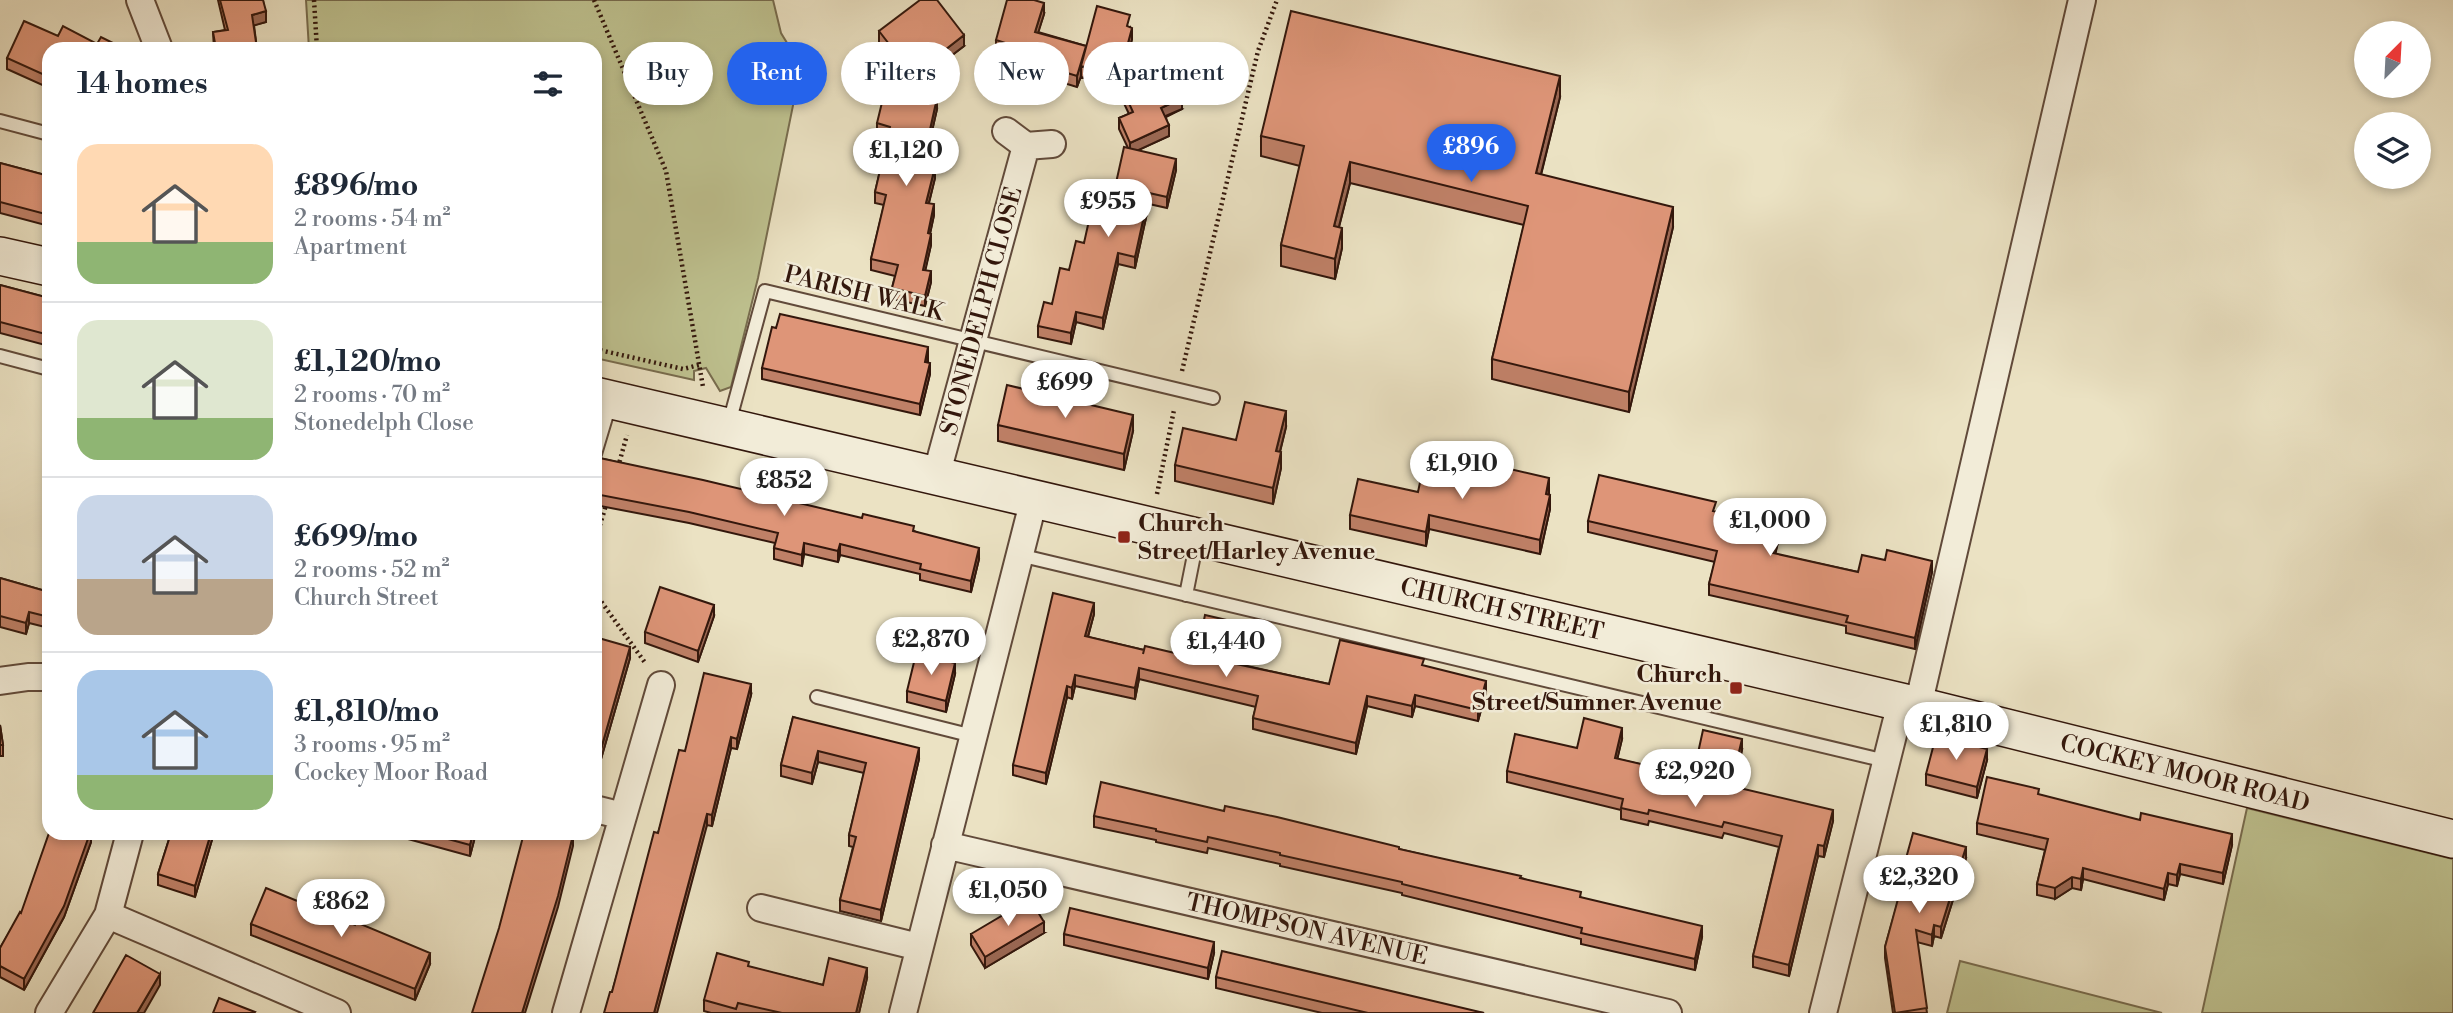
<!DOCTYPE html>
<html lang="en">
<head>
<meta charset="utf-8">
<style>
  :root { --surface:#fff; --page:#f6f6f7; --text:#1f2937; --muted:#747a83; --line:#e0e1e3; --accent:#2563eb }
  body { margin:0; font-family:"Libre Bodoni",serif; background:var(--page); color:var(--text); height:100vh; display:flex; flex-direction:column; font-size:26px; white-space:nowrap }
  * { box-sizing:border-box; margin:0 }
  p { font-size:23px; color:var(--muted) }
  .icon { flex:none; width:38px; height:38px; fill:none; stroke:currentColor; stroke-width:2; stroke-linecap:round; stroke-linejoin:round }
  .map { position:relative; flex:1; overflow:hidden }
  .drawer { position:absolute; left:42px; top:42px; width:560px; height:798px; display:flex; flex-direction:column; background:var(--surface); border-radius:21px; box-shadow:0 4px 10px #0003 }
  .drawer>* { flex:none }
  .top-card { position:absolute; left:623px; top:42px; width:665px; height:63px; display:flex; gap:14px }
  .needle { width:46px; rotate:24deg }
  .tools { position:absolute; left:2354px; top:21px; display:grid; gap:14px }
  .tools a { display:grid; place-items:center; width:77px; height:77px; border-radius:50%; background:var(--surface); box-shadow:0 4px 10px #0003; font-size:35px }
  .price { position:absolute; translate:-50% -60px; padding:0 16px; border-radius:24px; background:#fff; color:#222; font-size:23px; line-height:46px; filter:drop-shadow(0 2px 4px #0008) }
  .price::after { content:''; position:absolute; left:50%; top:42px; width:21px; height:16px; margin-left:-10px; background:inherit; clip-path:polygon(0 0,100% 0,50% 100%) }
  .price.active { background:var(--accent); color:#fff }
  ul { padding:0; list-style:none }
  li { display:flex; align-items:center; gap:21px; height:175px; padding:0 35px }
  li+li { border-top:2px solid var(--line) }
  li span { display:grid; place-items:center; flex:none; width:196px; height:140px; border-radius:21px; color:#555 }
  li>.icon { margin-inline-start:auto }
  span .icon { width:84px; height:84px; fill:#fffc; stroke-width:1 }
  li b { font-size:30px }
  h2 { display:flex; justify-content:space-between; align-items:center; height:84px; padding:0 35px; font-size:30px }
  .tag { padding:0 24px; border-radius:32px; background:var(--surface); box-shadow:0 4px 10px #0003; font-size:24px; line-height:63px }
  .tag.active { background:var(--accent); color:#fff }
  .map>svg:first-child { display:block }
  .green { fill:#bec18f; stroke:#786c4e; stroke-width:2 }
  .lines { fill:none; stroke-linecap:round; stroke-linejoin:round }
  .service-casing { stroke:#614a3a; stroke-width:16 }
  .minor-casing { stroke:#614a3a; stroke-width:30 }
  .secondary-casing { stroke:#33170c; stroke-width:40 }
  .path { stroke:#33170c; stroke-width:4.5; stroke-dasharray:2 3.5; stroke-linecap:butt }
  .service { stroke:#f2ecd8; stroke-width:12 }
  .minor { stroke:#f2ecd8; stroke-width:26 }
  .secondary { stroke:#f2ecd8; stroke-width:37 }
  .wall { fill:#bf8067; stroke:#33170c; stroke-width:2 }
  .shaded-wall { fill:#9b6854; stroke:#33170c; stroke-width:2 }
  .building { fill:#de9578; stroke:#33170c; stroke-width:2 }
  .poi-dot { fill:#8f2418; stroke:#f2ecd8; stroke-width:2.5 }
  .labels { text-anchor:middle; stroke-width:5; stroke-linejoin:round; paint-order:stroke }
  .street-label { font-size:24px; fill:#33170c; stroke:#f2ecd8 }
  .poi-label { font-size:24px; font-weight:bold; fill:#33170c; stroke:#f2ecd8; text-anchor:start }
</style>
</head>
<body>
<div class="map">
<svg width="2453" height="1013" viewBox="0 0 2453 1013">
  <rect width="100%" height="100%" fill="#ebe2c3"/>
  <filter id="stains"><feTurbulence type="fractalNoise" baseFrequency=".00286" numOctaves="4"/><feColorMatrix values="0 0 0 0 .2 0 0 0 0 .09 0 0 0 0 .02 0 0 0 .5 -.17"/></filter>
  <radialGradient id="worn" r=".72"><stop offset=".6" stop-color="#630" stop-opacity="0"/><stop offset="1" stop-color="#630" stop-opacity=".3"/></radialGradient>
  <path class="green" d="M306,0H773L781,33L801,66L758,278L731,387L720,391L706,368L694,371V380L595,358V49H309Z
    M2247,808L2453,859V1013H2202Z
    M1960,961L2162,1013H1947Z"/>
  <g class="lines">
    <defs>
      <path id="service" d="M0,121L49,134
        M0,356L49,369
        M729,423L765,291L1213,398
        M595,454L610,404
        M1019,555L1886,761
        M1186,595L1197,540
        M817,697L973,736"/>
      <path id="minor" d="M140,0L159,49
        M1006,131L1026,146L1052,144
        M936,476L1026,146
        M0,681L28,677H49
        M1918,706L2082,0
        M595,809L623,816
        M945,845L1668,1013
        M761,908L919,947
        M108,915L337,1013
        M49,1013L108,915L130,833
        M566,1013L661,685
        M903,1013L1034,499
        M1823,1013L1901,703"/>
      <path id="secondary" d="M0,256L49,267
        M595,396L1918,706L2453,839"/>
    </defs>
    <use href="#service" class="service-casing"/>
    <use href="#minor" class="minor-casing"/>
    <use href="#secondary" class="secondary-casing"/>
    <path class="path" d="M314,0L317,49
      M594,0L666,171L703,387
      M595,349L683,369L699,365
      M1182,371L1258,51L1277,0
      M618,467L627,435
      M1157,494L1174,410
      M595,541L607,502
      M595,593L646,664"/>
    <use href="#service" class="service"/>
    <use href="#minor" class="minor"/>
    <use href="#secondary" class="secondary"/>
  </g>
  <path class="wall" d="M218,0H263L266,22L254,25L257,49H214L213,32L225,30Z
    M1044,14L1038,32L1086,46L1130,27L1132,39L1119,88L1081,77V76L1077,87L1021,70V59L996,51V40Z
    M879,31L964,46L913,85L879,42Z
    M58,36L97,44L49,49V88L7,69V58Z
    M1121,86L1182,109L1166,117L1169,136L1138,150L1176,170L1167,208L1149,204L1135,268L1118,264L1103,329L1076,322L1071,344L1038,337V326L1052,304L1116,183L1128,148L1119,129V118L1129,114L1121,97Z
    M1560,97L1541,175L1673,227L1629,412L1492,379V359L1524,225L1350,183L1339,227L1342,248L1335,279L1281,266V245L1300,166L1261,156V136Z
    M937,109L931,135L936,147L932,166L935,178L929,203L934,215L930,233L931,245L925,270L931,282L925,306L892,299V288L895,276L871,270V259L884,205L875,203V192L888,137L877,134V123Z
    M0,163L49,176V226L0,213Z
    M0,285L49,298V346L0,333Z
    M928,358V362L930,374L920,415L762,379V368Z
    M998,425L1133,431L1124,470L998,441Z
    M1286,427L1280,452L1281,468L1273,504L1175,481V465L1236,440Z
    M595,457L914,531L979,559L971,592L920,580V574L840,555L838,562L804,554L802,566L774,559V548L775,543L689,523L595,505Z
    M1462,481L1549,492L1550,509L1540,554L1429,529L1426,546L1350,529V515L1418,492Z
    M1716,512L1779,538L1775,554L1858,572H1932L1915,649L1846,633V626L1709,595V584L1715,562L1588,532V521Z
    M0,578L49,592V628L29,623L26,634L0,627Z
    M1094,614L1088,637L1144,650L1196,658L1244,635L1238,664L1329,684L1424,666L1486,692L1478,721L1415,706L1412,717L1367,706L1356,754L1253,729V718L1256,707L1139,679L1135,699L1075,686L1072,699L1067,697L1046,784L1013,775V765Z
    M714,616L698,662L645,643V632Z
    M595,637L630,658L599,766L595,765Z
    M955,674L946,712L907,702V691Z
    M751,695L737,749L731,748L712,826L707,825L612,992L658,833L685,751Z
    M793,717L919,759L881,921L840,911V900L853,847L849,846V835L864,773L818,762L812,784L781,776V765Z
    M0,725L3,745V756H0Z
    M1622,739L1617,759L1693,776L1742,750L1734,786L1833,821L1824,857L1818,856L1789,976L1753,967V956L1779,847L1724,833L1722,838L1649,821L1648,825L1621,819V810L1507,782V771L1577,748Z
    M1987,760L1977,798L1926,785V774Z
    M2039,795L2232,845L2223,884L2180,874L2177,886L2168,884L2164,900L2083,879L2081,890L2072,888L2055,899L2037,895V884L2045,850L1977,834V823Z
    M1224,811L1399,849L1521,878L1702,937L1695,970L1581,944V939L1402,895V893L1280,866V864L1208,848L1207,853L1156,842V840L1094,827V816Z
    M91,833V842L64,917L24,990L0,977V948L21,913Z
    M171,833H214L195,897L158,885V874Z
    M386,833H476L470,856Z
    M1966,858L1941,938L1934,936L1932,946L1917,942L1927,1013H1893L1885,958V947L1906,873L1905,862Z
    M251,924L430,964L415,1000L251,935Z
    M1044,933L985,968L971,945V934Z
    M1064,934L1214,953L1208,979L1064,945Z
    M749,967L823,985L867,978L859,1013H711L704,1011V1000Z
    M1216,977L1484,1013H1322L1216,988Z"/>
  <path class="shaded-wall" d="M1044,3V14L1035,43V32Z
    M266,11V22L252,26V15Z
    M1132,28V39L1119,88V77Z
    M964,35V46L913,85V75Z
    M1086,46L1081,66V76L1077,87V76Z
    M1560,76V97L1536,194V173Z
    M937,98V109L929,145V134Z
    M1182,98V109L1161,118V108Z
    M1169,125V136L1130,154V143Z
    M936,136V147L930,176V165Z
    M1176,159V170L1167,208V197Z
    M1350,162V183L1334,246V226Z
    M935,167V178L926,214V203Z
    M1149,193V204L1135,268V257Z
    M934,204V215L928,244V233Z
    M1673,207V227L1629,412V392Z
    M1342,228V248L1335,279V259Z
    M931,234V245L923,281V270Z
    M1118,253V264L1103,329V318Z
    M931,271V282L925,306V296Z
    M1076,312V322L1071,344V333Z
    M928,347V358L925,373V362Z
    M930,363V374L920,415V404Z
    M1286,411V427L1276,467V451Z
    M1133,415V431L1124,470V454Z
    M1281,452V468L1273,504V488Z
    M1549,478V492L1546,508V494Z
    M1550,495V509L1540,554V540Z
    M1429,515V529L1426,546V532Z
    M1779,527V538L1773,564V553Z
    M804,543V554L802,566V555Z
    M840,544V555L838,562V551Z
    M979,548V559L971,592V581Z
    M1932,561V572L1915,649V638Z
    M1094,603V614L1085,647V636Z
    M714,605V616L698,662V651Z
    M29,612V623L26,634V623Z
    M1244,624V635L1236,675V664Z
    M630,647V658L599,766V756Z
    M955,663V674L946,712V701Z
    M1139,668V679L1135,699V688Z
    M1075,675V686L1072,699V688Z
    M1486,681V692L1478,721V710Z
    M751,684V695L737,749V739Z
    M1067,686V697L1046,784V773Z
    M1415,695V706L1412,717V706Z
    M1367,696V706L1356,754V743Z
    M1622,728V739L1615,769V758Z
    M731,737V748L712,826V815Z
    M1742,739V750L1731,797V786Z
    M919,748V759L881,921V910Z
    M1987,749V760L1977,798V787Z
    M818,751V762L812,784V773Z
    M1833,810V821L1824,857V846Z
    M707,814V825L657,1013H654Z
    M89,833H91V842L64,917L24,990V979Z
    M211,833H214L195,897V886Z
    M473,833H476L470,856V845Z
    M2232,834V845L2223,884V873Z
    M573,835V846L558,907L525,1013H522Z
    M1818,845V856L1789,976V965Z
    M1966,847V858L1941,938V927Z
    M2180,864V874L2177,886V875Z
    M2083,868V879L2081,890V879Z
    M2168,873V884L2164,900V889Z
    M2072,877V888L2055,899V888Z
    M1044,922V933L985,968V957Z
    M1934,925V936L1932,946V935Z
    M1702,926V937L1695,970V959Z
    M1214,942V953L1208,979V968Z
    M430,953V964L415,1000V989Z
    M867,968V978L859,1013H856Z
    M160,974V985L144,1013H137Z"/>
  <path class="building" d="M220,0H263L266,11L252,15L257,49H216L213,32L228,30Z
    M920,0H937L964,35L913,75L879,31Z
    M1007,0H1034L1044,3L1035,32L1086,46L1077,76L1021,59L1024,49L996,40Z
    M1097,6L1130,15L1127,26L1132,28L1119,77L1081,66Z
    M1291,11L1560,76L1536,173L1673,207L1629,392L1492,359L1528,206L1350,162L1334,226L1342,228L1335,259L1281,245L1304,146L1261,136Z
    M24,21L58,36L63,26L97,44L101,37L125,49H49V77L7,58Z
    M1167,65L1182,98L1161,108L1169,125L1130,143L1119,118L1133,112L1121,86Z
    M886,86L937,98L929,134L936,136L930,165L935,167L926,203L934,204L928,233L931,234L923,270L931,271L925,296L892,288L898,265L871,259L886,195L875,192L890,127L877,123Z
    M1124,147L1176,159L1167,197L1149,193L1135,257L1118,253L1103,318L1076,312L1071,333L1038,326L1044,302L1052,304L1060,268L1069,270L1076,241L1084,243L1092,207L1102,209L1108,181L1116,183Z
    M0,163L49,176V215L0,202Z
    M0,285L49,298V335L0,322Z
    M780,314L928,347L925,362L930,363L920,404L762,368L772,327L776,328Z
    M1007,385L1133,415L1124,454L998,425Z
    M1245,402L1286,411L1276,451L1281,452L1273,488L1175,465L1183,428L1236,440Z
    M595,457L703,480L862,518L863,514L914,526L913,531L979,548L971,581L920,569L921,564L840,544L838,551L804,543L802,555L774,548L778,533L689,512L595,494Z
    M1467,459L1549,478L1546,494L1550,495L1540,540L1429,515L1426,532L1350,515L1358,479L1418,492L1422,473L1462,481Z
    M1599,475L1716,502L1713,511L1779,527L1773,553L1858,572L1862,555L1885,560L1887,550L1932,561L1915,638L1846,622L1848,616L1709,584L1717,551L1588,521Z
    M0,578L49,592V617L29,612L26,623L0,616Z
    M660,587L714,605L698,651L645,632Z
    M1053,593L1094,603L1085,636L1144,650L1143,654L1145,646L1196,658L1205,615L1244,624L1236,664L1329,684L1340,640L1424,659L1422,665L1486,681L1478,710L1415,695L1412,706L1367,696L1356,743L1253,718L1258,696L1139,668L1135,688L1075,675L1072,688L1067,686L1046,773L1013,765Z
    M595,637L630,647L599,756L595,755Z
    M916,654L955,663L946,701L907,691Z
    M704,673L751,684L737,739L731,737L712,815L707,814L654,1013H604L610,992H612L654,832L658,833L679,750L685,751Z
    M793,717L919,748L881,910L840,900L856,837L849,835L866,763L818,751L812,773L781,765Z
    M1584,718L1622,728L1615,758L1693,776L1703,730L1742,739L1731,786L1833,810L1824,846L1818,845L1789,965L1753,956L1782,836L1724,822L1722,827L1649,810L1648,814L1621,808L1623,799L1507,771L1515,734L1577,748Z
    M0,725L3,745H0Z
    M1936,736L1987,749L1977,787L1926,774Z
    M1987,777L2039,789L2038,794L2140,820L2141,813L2232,834L2223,873L2180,864L2177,875L2168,873L2164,889L2083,868L2081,879L2072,877L2055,888L2037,884L2048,839L1977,823Z
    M1101,782L1224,811L1225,806L1277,817L1399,847V849L1521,876L1520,878L1581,892L1580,897L1702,926L1695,959L1581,933L1582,928L1402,884V882L1280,855V853L1208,837L1207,842L1156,831V829L1094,816Z
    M49,833H90L64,906L24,979L0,966V948L20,912L21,913Z
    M171,833H211L195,886L158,874Z
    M426,833H473L470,845Z
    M524,833H566L573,835L558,896L522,1013H472L499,928Z
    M1913,833L1966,847L1941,927L1934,925L1932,935L1916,930L1927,1008L1895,1013L1885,947L1908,862H1905Z
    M266,888L355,925L356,922L430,953L415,989L251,924Z
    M1030,899L1044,922L985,957L971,934Z
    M1070,908L1214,942L1208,968L1064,934Z
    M1222,951L1484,1013H1368L1216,977Z
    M717,953L749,962L748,966L823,985L829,958L867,968L856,1013H782L738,1003L736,1009L704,1000Z
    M126,955L160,974L137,1013H93Z
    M219,998L255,1012L254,1013H213Z"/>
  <g class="poi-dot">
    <rect x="1117" y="530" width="14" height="14" rx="3.5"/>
    <rect x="1729" y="681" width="14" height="14" rx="3.5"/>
  </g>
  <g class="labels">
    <g class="street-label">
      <text transform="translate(864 293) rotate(14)" y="8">PARISH WALK</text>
      <text transform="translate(981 311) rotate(-75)" y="8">STONEDELPH CLOSE</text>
      <text transform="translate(1502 609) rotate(13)" y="8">CHURCH STREET</text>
      <text transform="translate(2185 773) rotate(14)" y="8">COCKEY MOOR ROAD</text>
      <text transform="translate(1307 929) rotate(13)" y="8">THOMPSON AVENUE</text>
    </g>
    <g class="poi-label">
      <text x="1138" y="531">Church<tspan x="1138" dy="28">Street/Harley Avenue</tspan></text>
      <text x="1722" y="682" text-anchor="end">Church<tspan x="1722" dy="28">Street/Sumner Avenue</tspan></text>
    </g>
  </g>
  <rect width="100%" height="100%" filter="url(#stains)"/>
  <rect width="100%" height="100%" fill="url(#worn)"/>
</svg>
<div class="tools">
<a><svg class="needle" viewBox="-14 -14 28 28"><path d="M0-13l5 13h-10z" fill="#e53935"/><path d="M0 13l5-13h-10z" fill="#747a83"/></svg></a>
<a><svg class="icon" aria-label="layers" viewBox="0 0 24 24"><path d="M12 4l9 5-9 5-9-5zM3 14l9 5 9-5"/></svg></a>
</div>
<b class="price active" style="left:1471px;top:184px">£896</b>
<b class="price" style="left:906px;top:188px">£1,120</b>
<b class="price" style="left:1108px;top:239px">£955</b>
<b class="price" style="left:1065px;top:420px">£699</b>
<b class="price" style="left:1462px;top:501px">£1,910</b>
<b class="price" style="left:784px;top:518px">£852</b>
<b class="price" style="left:1770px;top:558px">£1,000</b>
<b class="price" style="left:931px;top:677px">£2,870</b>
<b class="price" style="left:1226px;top:679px">£1,440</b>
<b class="price" style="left:1956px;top:762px">£1,810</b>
<b class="price" style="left:1695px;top:809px">£2,920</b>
<b class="price" style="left:1919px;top:915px">£2,320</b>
<b class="price" style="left:1008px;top:928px">£1,050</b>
<b class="price" style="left:341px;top:939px">£862</b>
<div class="top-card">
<a class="tag">Buy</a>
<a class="tag active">Rent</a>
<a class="tag">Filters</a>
<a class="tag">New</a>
<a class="tag">Apartment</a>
</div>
<section class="drawer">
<h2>14 homes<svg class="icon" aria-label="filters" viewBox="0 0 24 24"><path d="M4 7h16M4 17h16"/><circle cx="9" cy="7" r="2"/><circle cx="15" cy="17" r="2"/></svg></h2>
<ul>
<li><span style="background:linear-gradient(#ffd9b3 70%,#8fb573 0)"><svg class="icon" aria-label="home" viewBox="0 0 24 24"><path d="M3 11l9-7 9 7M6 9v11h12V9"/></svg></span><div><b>£896/mo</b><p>2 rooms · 54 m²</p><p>Apartment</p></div></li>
<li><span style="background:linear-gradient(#dfe7d0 70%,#8fb573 0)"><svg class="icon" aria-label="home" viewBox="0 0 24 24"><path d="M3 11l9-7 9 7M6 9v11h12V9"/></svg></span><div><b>£1,120/mo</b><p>2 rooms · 70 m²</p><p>Stonedelph Close</p></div></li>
<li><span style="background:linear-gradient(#c9d6e8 60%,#b9a48a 0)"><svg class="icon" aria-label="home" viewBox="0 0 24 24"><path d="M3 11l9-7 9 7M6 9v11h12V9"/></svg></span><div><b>£699/mo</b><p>2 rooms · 52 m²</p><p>Church Street</p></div></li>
<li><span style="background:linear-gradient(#a9c7e8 75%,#8fb573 0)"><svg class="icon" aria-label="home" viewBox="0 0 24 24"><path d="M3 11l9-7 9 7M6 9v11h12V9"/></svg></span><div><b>£1,810/mo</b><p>3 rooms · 95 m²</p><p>Cockey Moor Road</p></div></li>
</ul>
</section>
</div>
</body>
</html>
